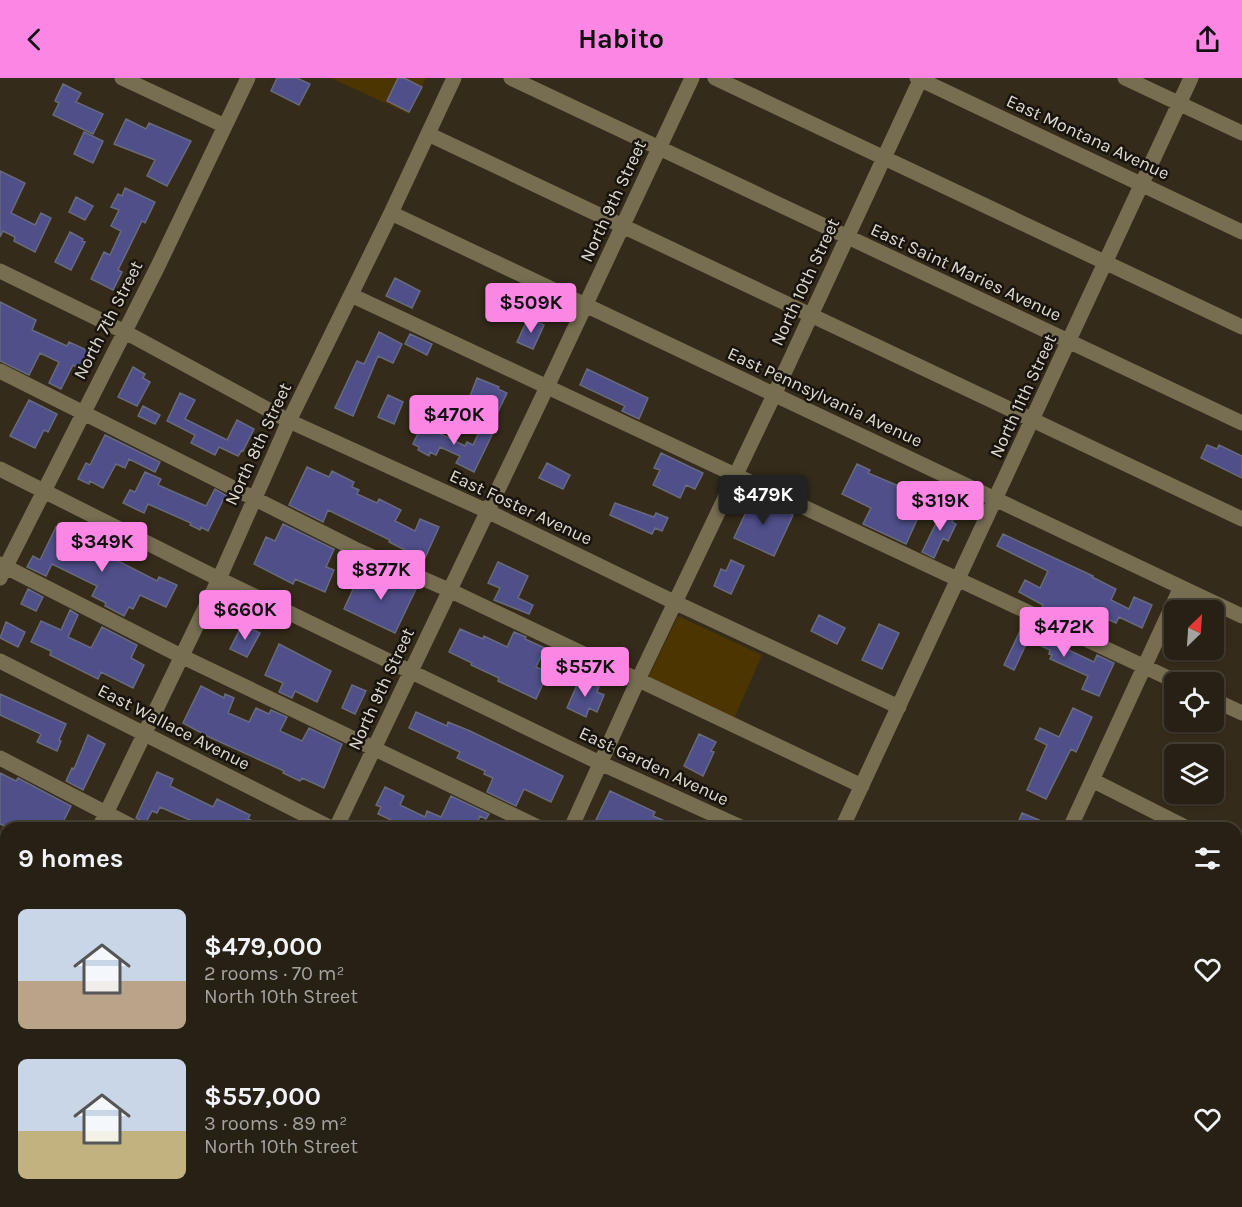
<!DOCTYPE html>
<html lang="en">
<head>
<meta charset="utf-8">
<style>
  :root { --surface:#272014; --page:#332d22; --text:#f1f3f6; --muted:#a4a3a0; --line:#433e34; --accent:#fc86e4 }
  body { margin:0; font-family:Karla,sans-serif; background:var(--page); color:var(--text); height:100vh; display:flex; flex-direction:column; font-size:22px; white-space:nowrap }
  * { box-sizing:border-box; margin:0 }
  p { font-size:20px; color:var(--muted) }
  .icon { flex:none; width:33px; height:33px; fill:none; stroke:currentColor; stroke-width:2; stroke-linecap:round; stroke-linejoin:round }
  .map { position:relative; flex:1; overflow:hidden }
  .details { position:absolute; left:0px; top:744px; width:1242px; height:386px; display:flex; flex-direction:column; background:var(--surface); border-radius:18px 18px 0 0; box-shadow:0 2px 4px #0004,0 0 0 2px var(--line) }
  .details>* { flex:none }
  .needle { width:39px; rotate:25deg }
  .controls { position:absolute; left:1164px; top:522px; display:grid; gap:12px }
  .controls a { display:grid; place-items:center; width:60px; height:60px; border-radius:9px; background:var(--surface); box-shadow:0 2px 4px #0004,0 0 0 2px var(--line); font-size:30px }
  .price { position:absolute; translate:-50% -51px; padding:0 14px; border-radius:6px; background:var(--accent); color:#111; font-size:20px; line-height:39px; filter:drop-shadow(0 2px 3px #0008) }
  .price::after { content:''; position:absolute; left:50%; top:36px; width:18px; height:14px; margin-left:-9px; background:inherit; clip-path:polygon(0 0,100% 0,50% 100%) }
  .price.on { background:#222; color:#fff }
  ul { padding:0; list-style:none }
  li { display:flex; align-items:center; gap:18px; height:150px; padding:0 18px }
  li span { display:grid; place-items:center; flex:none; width:168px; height:120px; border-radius:9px; color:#555 }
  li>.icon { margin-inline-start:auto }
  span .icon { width:72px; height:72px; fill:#fffc; stroke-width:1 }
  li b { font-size:26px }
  h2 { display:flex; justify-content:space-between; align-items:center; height:72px; padding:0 18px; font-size:26px }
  header { display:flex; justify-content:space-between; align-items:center; height:78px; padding:0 18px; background:var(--accent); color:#111; font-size:27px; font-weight:700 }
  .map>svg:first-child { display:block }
  .green { fill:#4d3501 }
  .building { fill:#4f4f8a; stroke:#686a7d; stroke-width:1.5 }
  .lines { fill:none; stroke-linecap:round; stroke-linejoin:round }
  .minor { stroke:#776e52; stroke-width:15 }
  .labels { text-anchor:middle; stroke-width:5; stroke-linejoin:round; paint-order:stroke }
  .street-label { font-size:18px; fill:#e1dad0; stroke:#18140d }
</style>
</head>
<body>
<header><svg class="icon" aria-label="back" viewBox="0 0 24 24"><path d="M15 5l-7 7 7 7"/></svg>Habito<svg class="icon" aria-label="share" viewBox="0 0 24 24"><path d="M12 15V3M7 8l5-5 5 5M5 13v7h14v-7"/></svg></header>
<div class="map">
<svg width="1242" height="1129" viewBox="0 0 1242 1129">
  <rect width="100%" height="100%" fill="#342b1a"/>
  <path class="green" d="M331,0H426L409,36Z
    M678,538L762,577L733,643L647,602Z"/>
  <path class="building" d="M277,0H297L310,6L299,27L271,13Z
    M398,0H404L422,9L409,34L387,23Z
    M63,6L81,15L76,24L103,36L93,56L53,37L59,25L55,23Z
    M126,41L146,51L149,45L191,63L167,108L147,98L155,82L114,66Z
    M84,54L103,63L93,85L74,76Z
    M0,93L25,105L11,135L35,147L41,135L51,140L35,174L14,163L15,159L3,153L0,159Z
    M125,110L155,124L145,145L142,143L118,192L122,194L113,212L91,201L104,174L110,177L121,153L111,148L119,132L111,129L118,116L122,118Z
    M76,119L93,128L85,142L69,134Z
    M70,154L83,161L82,163L85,164L71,192L55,184Z
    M395,200L420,213L412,230L386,218Z
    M0,224L36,242L32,252L67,268L69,264L89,273L80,291L73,287L61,311L49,305L59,284L40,275L29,297L0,283Z
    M533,242L544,247L533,271L517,264L526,244L531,247Z
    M379,254L402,266L393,285L378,278L353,338L335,330L357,283L364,286Z
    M410,256L432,266L427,277L405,266Z
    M133,289L145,296L143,300L150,304L137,328L118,319Z
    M587,291L648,320L639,341L622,333L625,328L580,307Z
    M477,300L499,309L498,311L507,315L490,350L458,336L465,319L469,321Z
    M180,315L195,322L185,341L227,362L237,342L254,351L243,373L242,372L238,378L219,369L215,377L191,365L195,357L167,343Z
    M388,317L403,324L394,346L378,339Z
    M29,322L57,336L48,354L44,352L35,370L10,358Z
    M427,324L439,330L433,344L420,338Z
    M143,328L160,337L155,346L138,338Z
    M422,347L465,368L467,364L473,367L481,350L493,355L474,394L456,385L460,378L440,369L436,377L430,374L429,378L418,372L419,369L413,366Z
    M105,357L160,384L155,394L129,381L125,390L116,386L103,410L90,403L89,406L78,401L86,385L90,387Z
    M1207,367L1217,371L1219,367L1242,378V400L1201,380Z
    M661,375L703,395L695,411L686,407L680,420L653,407L660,392L654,390Z
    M547,385L570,397L563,411L539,400Z
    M857,386L870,392L868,395L927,420L906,466L863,446L871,430L842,416Z
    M307,389L329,399L332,393L354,404L352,409L359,412L357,416L377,425L379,421L401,432L395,443L415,453L420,441L439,449L425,480L403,471L389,464L390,462L328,432L323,444L289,427Z
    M145,394L161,401L158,407L206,428L215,411L227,418L224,422H223L208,453L201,449L200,452L190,447L191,445L148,426L144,435L123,425L130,412L135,414Z
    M753,419L793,437L774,478L734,460Z
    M615,425L654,439L656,435L668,440L662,453L655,450L652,456L610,437Z
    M944,429L957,435L952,444L956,446L948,463L943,460L934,480L922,474Z
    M283,446L334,471L326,489L334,492L325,514L295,501L293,506L254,486L266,459L275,463Z
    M56,449L120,479L118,483L157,503L159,499L177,507L166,529L140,517L133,531L129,529L124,538L105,528L106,525L92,518L97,508L52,486L46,498L27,489L33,478L40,482Z
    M1003,456L1093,498L1092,499L1116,511L1111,522L1129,531L1134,519L1152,527L1142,550L1119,539L1116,545L1083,530L1078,542L1052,531L1051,534L1042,530L1043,527L1019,514L1025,502L1040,510L1048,493L997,468Z
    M731,482L744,488L731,516L714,508L721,491L726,493Z
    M498,484L528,498L518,520L533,527L529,536L494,522L500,510L488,505Z
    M375,494L397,504L398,501L417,509L395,555L344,531L357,503L368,508Z
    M28,511L43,519L36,533L21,526Z
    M70,532L78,537L68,559L91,570L102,549L137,567L131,580L144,587L133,610L101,594L98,601L50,577L51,573L31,564L41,543L61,552Z
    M819,537L845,550L837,566L811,553Z
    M6,544L25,554L18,569L0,560Z
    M879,546L899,555L882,591L862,582Z
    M1033,547L1065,562L1062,569L1094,584L1097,577L1114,585L1099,618L1082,611L1088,598L1050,581L1052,577L1049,576L1050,572L1028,562L1014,592L1004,587L1020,553L1028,557Z
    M245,548L260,555L247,579L230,571L239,553L242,554Z
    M460,551L483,561L484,558L507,569L514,554L526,559L525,561L545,570L536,589L548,594L536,621L498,603L499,600L471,587L472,585L449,574Z
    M279,566L331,593L317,624L295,613L292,620L279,614L283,605L265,597Z
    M580,600L599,609L597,614L604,617L597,634L589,630L586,639L567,630Z
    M352,607L366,613L355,636L342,630Z
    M201,608L224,620L225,616L234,620L228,635L249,644L256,630L269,636L271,632L287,639L280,653L302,663L309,650L342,666L324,710L302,700L300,703L283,695L284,693L207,658L183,645Z
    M0,616L66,646L59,662L61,663L57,673L37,664L41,656L0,637Z
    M1073,630L1092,639L1076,674L1071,671L1046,721L1027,712L1047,667L1035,661L1040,650L1059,659Z
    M416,634L447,648L448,644L470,653L563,698L551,724L524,711L516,728L487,714L493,700L484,696L485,693L457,680L460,674L409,650Z
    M699,656L716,664L711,673L714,674L703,698L684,688Z
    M88,657L105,666L83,712L66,703L72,690L74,691Z
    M157,694L173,701L170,708L213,729L217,721L250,737L248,741L269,750H208L160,729L157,735L152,733L144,748L143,744L136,740Z
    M0,695L16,703L18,700L71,728L60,750H9L0,746Z
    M385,709L404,718L400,727L425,739L427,733L441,739L451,718L489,736L486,741L480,738L475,750H408L378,736L381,729L376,727Z
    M610,713L655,734L653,738L681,750H592Z
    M1022,735L1039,742L1035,750H1016Z"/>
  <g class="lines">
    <path class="minor" d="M122,0L225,48
      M511,0L1242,345
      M715,0L1242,249
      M917,0L1242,154
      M1125,0L1242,55
      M428,56L1242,441
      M391,135L1242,538
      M0,193L125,254L289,343L487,433L674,524L899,629
      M351,217L1177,604
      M0,293L355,471L449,512L862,708
      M0,391L219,501L600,685L743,750
      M0,486L181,578L540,750
      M0,500L158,188L248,0
      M0,583L331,750
      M1214,622L1242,635
      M0,680L135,750
      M1092,702L1187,750
      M99,750L219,501L289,343L391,135L454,0
      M336,750L547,309L692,0
      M571,750L638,602L774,317L921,0
      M842,750L1191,0
      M1070,750L1181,509
      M1236,773L1242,776
      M0,776L6,779
      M1236,856L1242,859
      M0,874L6,877
      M1236,895L1242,883
      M1236,953L1242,956
      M0,962L6,949
      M0,975L6,979
      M1236,1042L1242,1045
      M0,1071L6,1074
      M109,1124L120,1129
      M316,1124L328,1129
      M515,1124L527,1129
      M726,1124L738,1129
      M968,1124L979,1129
      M1216,1124L1227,1129
      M159,1129L161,1124
      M393,1129L395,1124
      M663,1129L665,1124
      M894,1129L896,1124
      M1127,1129L1129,1124"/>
  </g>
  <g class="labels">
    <g class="street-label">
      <text transform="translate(1088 59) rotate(25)" y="6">East Montana Avenue</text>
      <text transform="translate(613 123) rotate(-65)" y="6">North 9th Street</text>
      <text transform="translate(966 194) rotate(25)" y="6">East Saint Maries Avenue</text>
      <text transform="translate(805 204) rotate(-65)" y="6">North 10th Street</text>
      <text transform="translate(108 242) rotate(-63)" y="6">North 7th Street</text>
      <text transform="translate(1023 318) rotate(-65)" y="6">North 11th Street</text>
      <text transform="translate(825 319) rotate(25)" y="6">East Pennsylvania Avenue</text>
      <text transform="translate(258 366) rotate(-65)" y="6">North 8th Street</text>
      <text transform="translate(521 429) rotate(25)" y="6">East Foster Avenue</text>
      <text transform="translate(381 611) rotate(-65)" y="6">North 9th Street</text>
      <text transform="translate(174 649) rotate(27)" y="6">East Wallace Avenue</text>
      <text transform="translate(654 688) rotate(25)" y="6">East Garden Avenue</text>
    </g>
  </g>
</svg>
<div class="controls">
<a><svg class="needle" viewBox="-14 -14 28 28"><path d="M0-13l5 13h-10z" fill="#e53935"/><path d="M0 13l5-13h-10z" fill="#a4a3a0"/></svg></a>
<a><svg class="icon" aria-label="locate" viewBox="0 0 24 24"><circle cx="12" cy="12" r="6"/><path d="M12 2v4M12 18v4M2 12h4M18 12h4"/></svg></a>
<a><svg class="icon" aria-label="layers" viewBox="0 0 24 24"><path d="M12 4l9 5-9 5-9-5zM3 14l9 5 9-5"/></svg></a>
</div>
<b class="price" style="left:531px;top:256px">$509K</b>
<b class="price" style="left:454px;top:368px">$470K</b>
<b class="price on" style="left:763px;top:448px">$479K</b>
<b class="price" style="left:940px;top:454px">$319K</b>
<b class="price" style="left:102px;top:495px">$349K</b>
<b class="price" style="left:381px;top:523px">$877K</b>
<b class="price" style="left:245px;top:563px">$660K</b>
<b class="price" style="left:1064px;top:580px">$472K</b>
<b class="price" style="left:585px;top:620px">$557K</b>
<section class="details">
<h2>9 homes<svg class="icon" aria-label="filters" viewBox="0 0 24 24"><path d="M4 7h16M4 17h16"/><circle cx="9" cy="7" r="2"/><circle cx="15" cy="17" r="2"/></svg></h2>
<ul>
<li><span style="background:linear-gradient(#c9d6e8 60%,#b9a48a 0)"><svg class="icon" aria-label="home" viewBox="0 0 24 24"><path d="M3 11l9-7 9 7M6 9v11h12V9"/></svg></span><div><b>$479,000</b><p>2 rooms · 70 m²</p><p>North 10th Street</p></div><svg class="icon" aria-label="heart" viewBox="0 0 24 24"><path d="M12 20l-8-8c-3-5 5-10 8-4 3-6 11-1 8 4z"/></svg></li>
<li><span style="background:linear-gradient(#c9d6e8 60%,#c2b280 0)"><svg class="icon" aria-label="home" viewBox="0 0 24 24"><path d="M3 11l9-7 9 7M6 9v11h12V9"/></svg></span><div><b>$557,000</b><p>3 rooms · 89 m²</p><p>North 10th Street</p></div><svg class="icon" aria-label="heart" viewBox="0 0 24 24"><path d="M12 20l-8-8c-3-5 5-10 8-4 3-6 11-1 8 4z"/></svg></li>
</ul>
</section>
</div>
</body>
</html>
